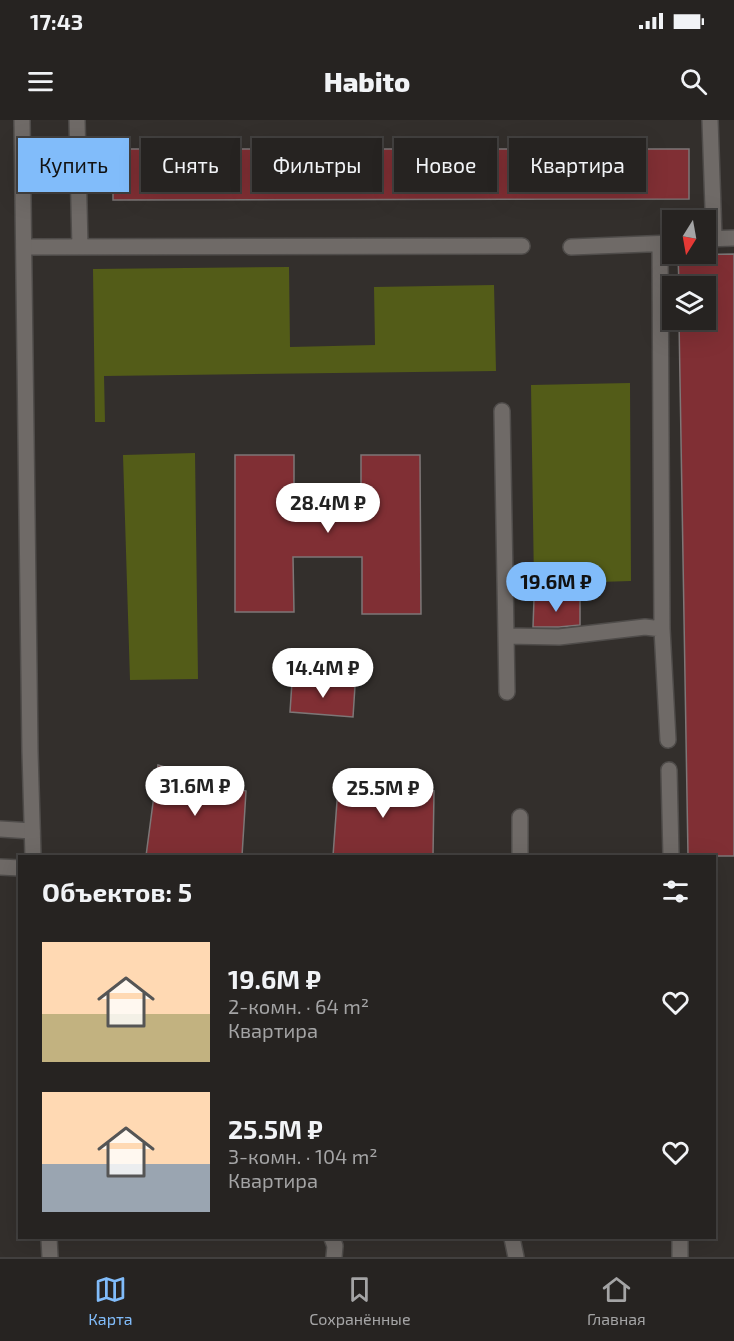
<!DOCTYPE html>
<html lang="ru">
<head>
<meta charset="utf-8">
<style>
  :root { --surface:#262321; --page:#322f2e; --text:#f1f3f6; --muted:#a4a4a5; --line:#42403f; --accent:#81bcfa }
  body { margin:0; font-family:"Exo 2",sans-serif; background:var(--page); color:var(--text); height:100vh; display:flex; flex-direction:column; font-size:22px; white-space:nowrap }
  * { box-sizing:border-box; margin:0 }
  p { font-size:20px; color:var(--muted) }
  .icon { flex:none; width:33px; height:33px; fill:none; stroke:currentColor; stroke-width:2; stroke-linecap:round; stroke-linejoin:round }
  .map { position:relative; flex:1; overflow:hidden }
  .drawer { position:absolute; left:18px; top:735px; width:698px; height:384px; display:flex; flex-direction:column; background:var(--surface); border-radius:0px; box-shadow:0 6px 24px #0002,0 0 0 2px var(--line) }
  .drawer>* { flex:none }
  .hud { position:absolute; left:18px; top:18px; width:699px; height:54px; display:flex; gap:12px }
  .needle { width:39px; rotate:191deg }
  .tools { position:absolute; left:662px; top:90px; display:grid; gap:12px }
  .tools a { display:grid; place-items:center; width:54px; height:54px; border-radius:0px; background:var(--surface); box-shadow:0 6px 24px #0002,0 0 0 2px var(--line); font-size:30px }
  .price { position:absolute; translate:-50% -51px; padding:0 14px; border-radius:21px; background:#fff; color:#222; font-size:20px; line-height:39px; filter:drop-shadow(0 2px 3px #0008) }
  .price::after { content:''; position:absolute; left:50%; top:36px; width:18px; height:14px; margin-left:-9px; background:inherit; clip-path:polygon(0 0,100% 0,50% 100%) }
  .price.current { background:var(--accent); color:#111 }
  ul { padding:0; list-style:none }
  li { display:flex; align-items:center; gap:18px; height:150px; padding:0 24px }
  li span { display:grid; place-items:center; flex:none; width:168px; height:120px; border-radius:0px; color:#555 }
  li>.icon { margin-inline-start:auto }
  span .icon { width:72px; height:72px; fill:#fffc; stroke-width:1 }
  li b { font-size:26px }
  h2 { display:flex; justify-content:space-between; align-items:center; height:72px; padding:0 24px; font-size:26px }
  .tag { padding:0 21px; border-radius:0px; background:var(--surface); box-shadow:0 6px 24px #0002,0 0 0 2px var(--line); font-size:21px; line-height:54px }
  .tag.current { background:var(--accent); color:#111 }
  .status { display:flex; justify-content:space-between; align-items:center; height:42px; padding:0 30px; background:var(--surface); direction:ltr }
  .status svg { height:16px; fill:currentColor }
  header { display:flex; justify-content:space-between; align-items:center; height:78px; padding:0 24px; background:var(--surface); font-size:27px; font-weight:800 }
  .tabs { display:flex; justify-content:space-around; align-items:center; height:84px; border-top:2px solid var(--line); background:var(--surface); font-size:16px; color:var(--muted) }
  .tabs a { display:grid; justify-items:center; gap:3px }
  .tabs .current { color:var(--accent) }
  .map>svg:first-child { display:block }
  .green { fill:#535c18 }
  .building { fill:#802f34; stroke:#7d7777; stroke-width:1.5 }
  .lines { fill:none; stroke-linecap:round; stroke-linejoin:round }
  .lane-casing { stroke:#4f4c4a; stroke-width:18 }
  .street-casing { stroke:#4f4c4a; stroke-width:18 }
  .lane { stroke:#6f6a67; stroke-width:15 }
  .street { stroke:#6f6a67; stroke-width:15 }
</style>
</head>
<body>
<div class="status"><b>17:43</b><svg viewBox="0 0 49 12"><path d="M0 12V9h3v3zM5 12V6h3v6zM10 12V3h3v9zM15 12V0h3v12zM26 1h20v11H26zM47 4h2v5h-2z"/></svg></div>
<header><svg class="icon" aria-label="menu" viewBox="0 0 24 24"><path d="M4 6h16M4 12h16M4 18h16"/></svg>Habito<svg class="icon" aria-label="search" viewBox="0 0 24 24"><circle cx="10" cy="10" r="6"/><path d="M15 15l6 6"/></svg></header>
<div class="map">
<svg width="734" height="1137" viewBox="0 0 734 1137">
  <rect width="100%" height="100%" fill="#332f2c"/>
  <path class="green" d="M289,147L290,227L375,225L374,167L494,165L496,251L104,256L105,302H95L93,149Z
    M630,263L631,461L534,464L531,265Z
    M195,333L198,559L130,560L123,335Z"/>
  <path class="building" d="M113,29H689V79L113,80Z
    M734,134V736H688L679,200H705V166H679L678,135Z
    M235,335H294V399H361V335H420L421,494H362V437H293L294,492H235Z
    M534,479L580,480V505L559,507H533Z
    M292,562L355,566L353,597L290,592Z
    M158,645L246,671L242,736H146Z
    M339,654L434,671L433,736H333Z"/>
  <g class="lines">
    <defs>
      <path id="lane" d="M77,0L80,127
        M710,0L714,118
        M705,119L734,118
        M660,125L662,509L668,620
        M24,127L522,126
        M571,127L672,123
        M502,291L507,572
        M506,516L559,517L645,507L662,509
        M669,650L671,736
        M520,697V736
        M0,709L32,711
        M0,747L20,748
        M332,1118L335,1126L334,1137
        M512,1118L516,1137
        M680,1118V1137"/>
      <path id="street" d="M22,0L30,632L33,736
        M49,1118L50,1137"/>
    </defs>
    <use href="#lane" class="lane-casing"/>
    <use href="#street" class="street-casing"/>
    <use href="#lane" class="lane"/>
    <use href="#street" class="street"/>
  </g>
</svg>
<div class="tools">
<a><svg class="needle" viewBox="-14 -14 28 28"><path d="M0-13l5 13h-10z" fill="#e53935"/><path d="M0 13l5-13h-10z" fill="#a4a4a5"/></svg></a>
<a><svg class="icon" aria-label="layers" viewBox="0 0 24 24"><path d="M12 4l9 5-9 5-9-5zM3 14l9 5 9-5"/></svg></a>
</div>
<b class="price" style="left:328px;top:414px">28.4M ₽</b>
<b class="price current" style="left:556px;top:493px">19.6M ₽</b>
<b class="price" style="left:323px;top:579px">14.4M ₽</b>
<b class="price" style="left:195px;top:697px">31.6M ₽</b>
<b class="price" style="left:383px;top:699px">25.5M ₽</b>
<div class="hud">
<a class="tag current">Купить</a>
<a class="tag">Снять</a>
<a class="tag">Фильтры</a>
<a class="tag">Новое</a>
<a class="tag">Квартира</a>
</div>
<section class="drawer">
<h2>Объектов: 5<svg class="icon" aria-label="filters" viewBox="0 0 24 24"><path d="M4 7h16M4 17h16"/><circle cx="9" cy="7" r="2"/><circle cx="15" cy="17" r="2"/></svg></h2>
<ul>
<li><span style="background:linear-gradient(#ffd9b3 60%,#c2b280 0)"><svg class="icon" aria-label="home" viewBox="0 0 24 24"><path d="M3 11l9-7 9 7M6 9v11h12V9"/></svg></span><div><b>19.6M ₽</b><p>2-комн. · 64 m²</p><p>Квартира</p></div><svg class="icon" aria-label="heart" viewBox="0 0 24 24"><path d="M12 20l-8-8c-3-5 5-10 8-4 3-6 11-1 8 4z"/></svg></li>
<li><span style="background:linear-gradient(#ffd9b3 60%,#9aa5b1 0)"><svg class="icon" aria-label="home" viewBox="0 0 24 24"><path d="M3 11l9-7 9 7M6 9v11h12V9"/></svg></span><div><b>25.5M ₽</b><p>3-комн. · 104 m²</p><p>Квартира</p></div><svg class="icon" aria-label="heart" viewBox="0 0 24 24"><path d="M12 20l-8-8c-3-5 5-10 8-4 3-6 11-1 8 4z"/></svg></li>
</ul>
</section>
</div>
<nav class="tabs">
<a class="current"><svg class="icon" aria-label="map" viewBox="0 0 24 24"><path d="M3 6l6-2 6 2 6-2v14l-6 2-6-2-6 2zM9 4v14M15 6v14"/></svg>Карта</a>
<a><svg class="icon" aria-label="saved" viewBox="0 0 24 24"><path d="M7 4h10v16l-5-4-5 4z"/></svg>Сохранённые</a>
<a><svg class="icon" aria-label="home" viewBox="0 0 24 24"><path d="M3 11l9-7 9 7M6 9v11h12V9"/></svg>Главная</a>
</nav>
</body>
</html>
